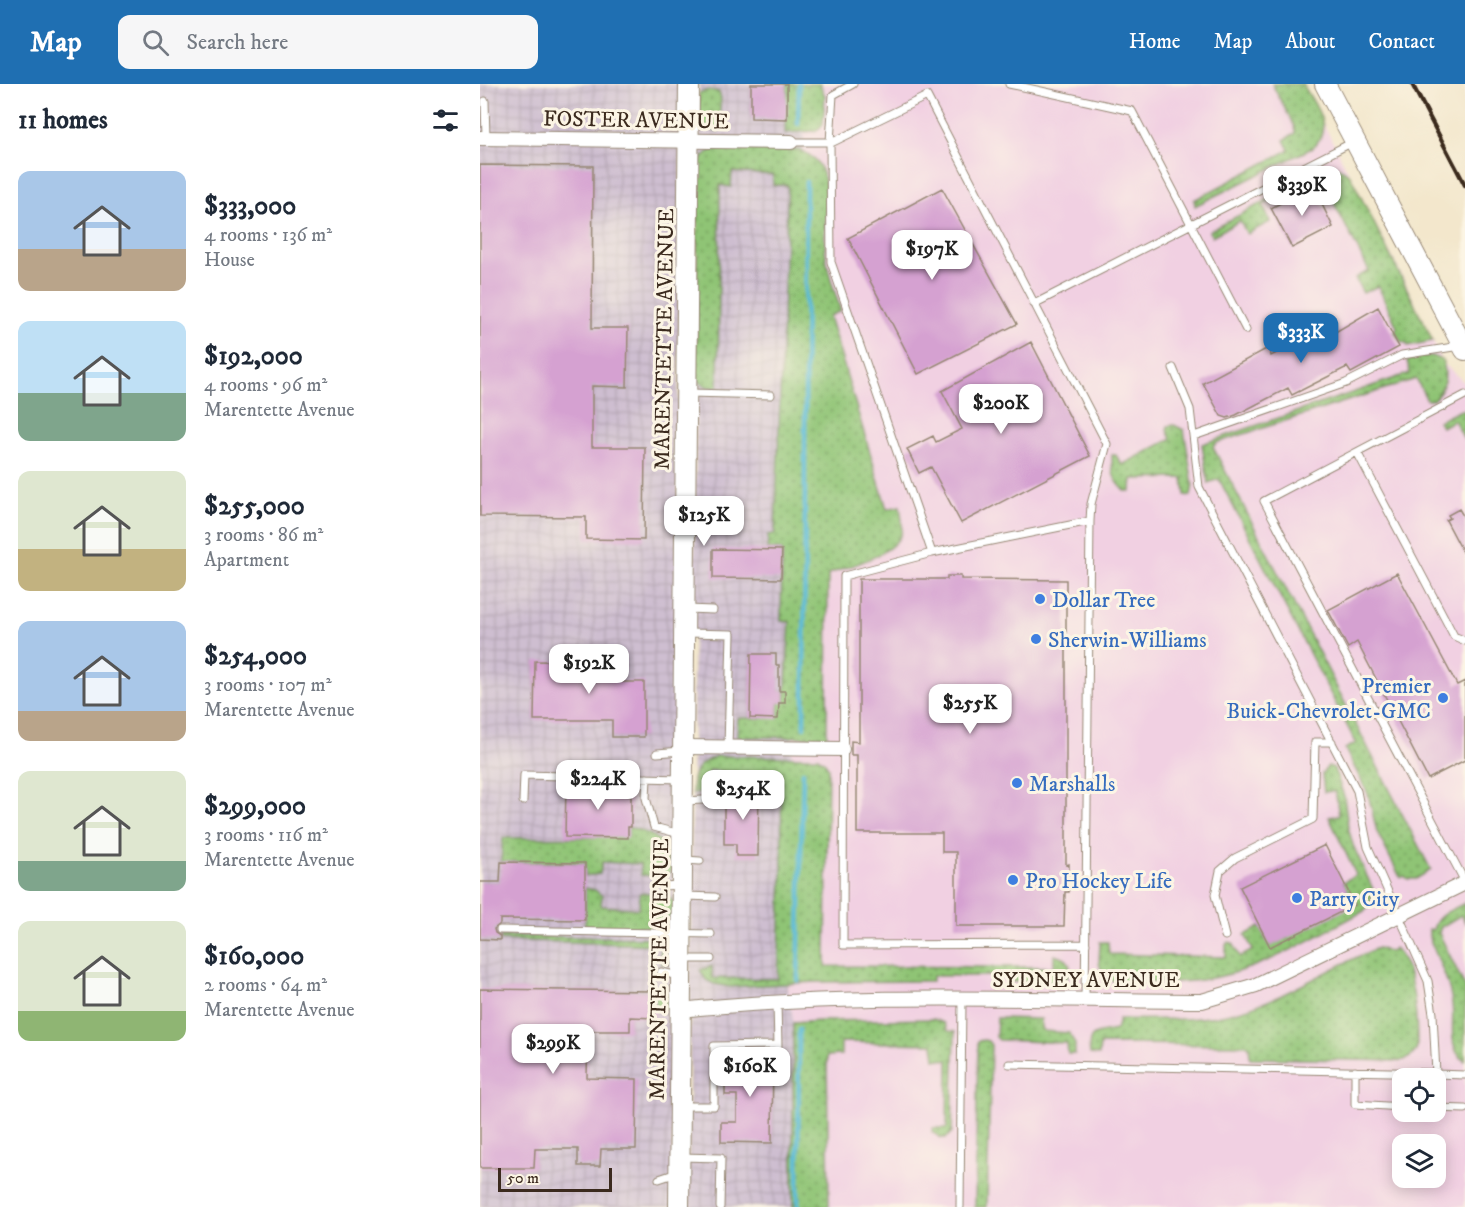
<!DOCTYPE html>
<html lang="en">
<head>
<meta charset="utf-8">
<style>
  :root { --surface:#fff; --page:#f6f6f7; --text:#1f2937; --muted:#747a83; --accent:#1f6fb2 }
  body { margin:0; font-family:"IM FELL DW Pica",serif; background:var(--page); color:var(--text); height:100vh; display:flex; flex-direction:column; font-size:22px; white-space:nowrap }
  * { box-sizing:border-box; margin:0 }
  p { font-size:20px; color:var(--muted) }
  .icon { flex:none; width:33px; height:33px; fill:none; stroke:currentColor; stroke-width:2; stroke-linecap:round; stroke-linejoin:round }
  .map { position:relative; flex:1; overflow:hidden }
  .sheet { display:flex; flex-direction:column; background:var(--surface); width:480px }
  .sheet>* { flex:none }
  .tools { position:absolute; left:912px; top:984px; display:grid; gap:12px }
  .tools a { display:grid; place-items:center; width:54px; height:54px; border-radius:12px; background:var(--surface); box-shadow:0 3px 15px #0003; font-size:30px }
  .scale { position:absolute; left:18px; bottom:15px; width:114px; box-sizing:border-box; padding-left:6px; border:3px solid #3b2a1e; border-top:0; font-size:16px; line-height:21px; white-space:nowrap; color:#3b2a1e; -webkit-text-stroke:4px #fcf5e5; paint-order:stroke }
  .price { position:absolute; translate:-50% -51px; padding:0 14px; border-radius:12px; background:#fff; color:#222; font-size:20px; line-height:39px; filter:drop-shadow(0 2px 3px #0008) }
  .price::after { content:''; position:absolute; left:50%; top:36px; width:18px; height:14px; margin-left:-9px; background:inherit; clip-path:polygon(0 0,100% 0,50% 100%) }
  .price.selected { background:var(--accent); color:#fff }
  ul { padding:0; list-style:none }
  li { display:flex; align-items:center; gap:18px; height:150px; padding:0 18px }
  li span { display:grid; place-items:center; flex:none; width:168px; height:120px; border-radius:12px; color:#555 }
  li>.icon { margin-inline-start:auto }
  span .icon { width:72px; height:72px; fill:#fffc; stroke-width:1 }
  li b { font-size:26px }
  h2 { display:flex; justify-content:space-between; align-items:center; height:72px; padding:0 18px; font-size:26px }
  header { display:flex; align-items:center; gap:36px; box-sizing:border-box; height:84px; padding:0 30px; background:var(--accent); color:#fff }
  header strong { font-size:28px }
  nav { display:flex; gap:33px; margin-inline-start:auto; font-size:21px }
  .search { width:420px; height:54px; background:var(--page); display:flex; align-items:center; gap:15px; box-sizing:border-box; padding:0 21px; border-radius:12px; color:var(--muted); font-size:22px }
  main { display:flex; flex:1; min-height:0 }
  .map>svg:first-child { display:block }
  .built { fill:#f1d0e2; fill-rule:evenodd }
  .industrial { fill:url(#industrial-grid) }
  .grass { fill:url(#grass-dots); stroke:#65774a; stroke-width:1.5 }
  .lines { fill:none; stroke-linecap:round; stroke-linejoin:round }
  .stream { stroke:#58bad6; stroke-width:4.5 }
  .building { fill:#d5a1d1 }
  .lane-casing { stroke:#978875; stroke-width:9 }
  .street-casing { stroke:#978875; stroke-width:16 }
  .secondary-casing { stroke:#978875; stroke-width:22 }
  .lane { stroke:#fff; stroke-width:7 }
  .street { stroke:#fff; stroke-width:14 }
  .secondary { stroke:#fff; stroke-width:20 }
  .rail { stroke:#3b2a1e; stroke-width:4.5 }
  .shop-dot { fill:#3f7fe0; stroke:#fcf5e5; stroke-width:2 }
  .labels { text-anchor:middle; stroke-width:6; stroke-linejoin:round; paint-order:stroke }
  .street-label { font-size:22px; fill:#3b2a1e; stroke:#fcf5e5 }
  .shop-label { font-size:22px; fill:#366cbe; stroke:#fcf5e5; text-anchor:start }
</style>
</head>
<body>
<header>
<strong>Map</strong>
<div class="search"><svg class="icon" aria-label="search" viewBox="0 0 24 24"><circle cx="10" cy="10" r="6"/><path d="M15 15l6 6"/></svg>Search here</div>
<nav><a>Home</a><a>Map</a><a>About</a><a>Contact</a></nav>
</header>
<main>
<section class="sheet">
<h2>11 homes<svg class="icon" aria-label="filters" viewBox="0 0 24 24"><path d="M4 7h16M4 17h16"/><circle cx="9" cy="7" r="2"/><circle cx="15" cy="17" r="2"/></svg></h2>
<ul>
<li><span style="background:linear-gradient(#a9c7e8 65%,#b9a48a 0)"><svg class="icon" aria-label="home" viewBox="0 0 24 24"><path d="M3 11l9-7 9 7M6 9v11h12V9"/></svg></span><div><b>$333,000</b><p>4 rooms · 136 m²</p><p>House</p></div></li>
<li><span style="background:linear-gradient(#bfe0f5 60%,#7fa58c 0)"><svg class="icon" aria-label="home" viewBox="0 0 24 24"><path d="M3 11l9-7 9 7M6 9v11h12V9"/></svg></span><div><b>$192,000</b><p>4 rooms · 96 m²</p><p>Marentette Avenue</p></div></li>
<li><span style="background:linear-gradient(#dfe7d0 65%,#c2b280 0)"><svg class="icon" aria-label="home" viewBox="0 0 24 24"><path d="M3 11l9-7 9 7M6 9v11h12V9"/></svg></span><div><b>$255,000</b><p>3 rooms · 86 m²</p><p>Apartment</p></div></li>
<li><span style="background:linear-gradient(#a9c7e8 75%,#b9a48a 0)"><svg class="icon" aria-label="home" viewBox="0 0 24 24"><path d="M3 11l9-7 9 7M6 9v11h12V9"/></svg></span><div><b>$254,000</b><p>3 rooms · 107 m²</p><p>Marentette Avenue</p></div></li>
<li><span style="background:linear-gradient(#dfe7d0 75%,#7fa58c 0)"><svg class="icon" aria-label="home" viewBox="0 0 24 24"><path d="M3 11l9-7 9 7M6 9v11h12V9"/></svg></span><div><b>$299,000</b><p>3 rooms · 116 m²</p><p>Marentette Avenue</p></div></li>
<li><span style="background:linear-gradient(#dfe7d0 75%,#8fb573 0)"><svg class="icon" aria-label="home" viewBox="0 0 24 24"><path d="M3 11l9-7 9 7M6 9v11h12V9"/></svg></span><div><b>$160,000</b><p>2 rooms · 64 m²</p><p>Marentette Avenue</p></div></li>
</ul>
</section>
<div class="map">
<svg width="985" height="1123" viewBox="0 0 985 1123">
  <defs>
    <pattern id="industrial-grid" width="8" height="8" patternUnits="userSpaceOnUse" patternTransform="scale(1.5)"><rect width="8" height="8" fill="#cebed0"/><path d="M0 4h8M4 0v8" fill="none" stroke="#b2a3b2"/></pattern>
    <pattern id="grass-dots" width="8" height="8" patternUnits="userSpaceOnUse" patternTransform="scale(1.5)"><rect width="8" height="8" fill="#8fc475"/><path d="M2 2h.1M6 6h.1" fill="none" stroke="#769f5f" stroke-width="1.8" stroke-linecap="round"/></pattern>
  </defs>
  <rect width="100%" height="100%" fill="#fcf5e5"/>
  <filter id="ink" filterUnits="userSpaceOnUse"><feTurbulence type="fractalNoise" baseFrequency=".0167" numOctaves="2"/><feDisplacementMap in="SourceGraphic" scale="12" xChannelSelector="R" yChannelSelector="G"/><feConvolveMatrix kernelMatrix="1 2 1 2 8 2 1 2 1" color-interpolation-filters="sRGB"/></filter>
  <filter id="wash" filterUnits="userSpaceOnUse"><feTurbulence type="fractalNoise" baseFrequency=".008" numOctaves="4" result="noise"/><feDisplacementMap in="SourceGraphic" scale="24" xChannelSelector="R" yChannelSelector="G"/><feGaussianBlur stdDeviation="1.35" result="paint"/><feColorMatrix in="noise" values="0 0 0 0 0 0 0 0 0 0 0 0 0 0 0 0 0 1.4 0 .05"/><feComposite in="paint" operator="in"/></filter>
  <g filter="url(#wash)">
    <rect width="100%" height="100%" fill="#f3e7cc"/>
    <path class="built" d="M325,0H823L922,192L964,280L985,299V1123H313L314,942L307,899ZM922,994H956V1028H922ZM922,1060H956V1094H922Z"/>
    <path class="industrial" d="M0,0H201L192,1123H0Z
      M219,0H325L307,899L314,942L313,1123H208Z"/>
    <path class="grass" d="M307,0H340L345,12L343,41L335,47L305,49Z
      M792,0H823C834,21 856,44 832,64L715,122L714,116L809,66L804,56L815,49L814,42Z
      M229,6L239,8L241,14L238,48C215,42 219,29 219,9Z
      M239,65L318,66C360,78 342,132 345,164C347,186 354,206 361,227L349,232L407,425L420,422C421,431 424,441 421,450C413,471 368,483 348,490L347,653H257L258,634H298L299,619L305,618L310,538L301,537L302,466H287L288,451L295,450L308,101H293V91L252,88L251,103L240,101L238,303H228L216,296L218,82C223,71 227,67 239,65Z
      M853,83L860,84L870,91L953,257L928,262L927,259L921,258L915,248L917,243L898,202L883,209L875,194L889,187L842,96L847,94L846,85Z
      M829,94L830,97L783,121L790,138L767,150L760,137L732,152L729,147Z
      M943,271L952,272L962,276C968,290 964,306 953,316H947L936,295L736,359L733,363L951,786L936,795H928L924,792L921,794L919,791L897,748L888,710L865,665L876,659L739,395L728,399L722,360L930,289L927,277Z
      M981,326L985,327V357L974,336L962,343L958,337Z
      M694,341L704,346L713,401L711,412L705,411L703,394L652,395L651,407H645C632,394 632,389 632,371H636L642,381L691,355L687,346L688,342Z
      M237,672L338,673L345,678L348,684L346,882L574,883V871C590,871 594,885 585,897L582,893L575,897L529,898L528,892H453L452,897L336,898L250,903L234,900L226,896L220,886L232,882V894L298,895L302,792L301,691L229,686V704L224,709H212C212,689 216,679 237,672Z
      M848,682L854,684L864,712L868,743L873,761L895,810L891,812V820L886,826C834,853 781,888 721,896C693,900 663,898 634,898L625,891L623,893L619,879L620,858H628L629,870L746,873V861L748,858L753,859L760,873L773,866L765,851L780,843L790,862L874,820L863,798L876,791L849,733L859,731L855,707L844,708L842,690Z
      M148,743C168,747 182,756 195,771V783L185,793L161,791L160,780L122,778L120,790L105,792V779L21,778L23,754L148,753Z
      M105,804L115,806L122,812L121,822L159,825L160,809H185L195,820V825L180,844L105,842Z
      M985,819V838L981,831L961,843L959,849L985,903V977C966,965 975,939 972,920C970,898 957,874 949,853V845L953,846C956,830 972,826 985,819Z
      M20,852L180,854L195,871L194,876L189,880H181L180,861L20,856Z
      M898,864L911,868L914,864C935,881 937,938 937,963C934,972 929,975 920,977L770,974L769,961L620,960L619,971L610,970C606,946 618,950 636,946L639,935C677,935 717,938 755,928C806,915 849,883 898,864Z
      M175,907L194,909V923L175,926Z
      M517,934L561,935V944L564,947L589,949L595,960V970H588L587,959L519,956L516,953Z
      M453,935L464,939L468,947L475,948L472,1048L466,1054H461L452,1048L453,1044H467L468,976L455,975L453,960L361,958V971L347,972L349,1123H313V939L340,937Z
      M504,956L508,957L511,961L507,1123H495L498,957Z"/>
    <g class="lines">
      <path class="stream" d="M318,40L319,0
        M324,643L326,98
        M318,897L323,688
        M318,1123L319,945"/>
    </g>
    <g id="blocks">
      <path class="building" d="M271,0H307V35L271,34Z
        M0,81L113,82L112,244H148L147,303L112,302V363H165L164,456L106,455V433L0,432Z
        M833,102L853,143L812,164L791,124Z
        M462,104L537,240L438,290L368,154Z
        M898,223L919,263L871,289L867,283L812,311L808,304L756,331L747,334L741,332L723,299L788,264L791,272L848,242L852,250Z
        M551,258L610,372L481,439L451,383L439,389L427,365L453,352L456,358L482,345L462,307Z
        M979,425L985,435V472L966,436L970,434L968,431Z
        M233,465L302,466L301,495L233,494Z
        M917,489L977,601L985,597V676L948,695L877,558L868,564L848,526Z
        M467,492H481V495L586,496V781L589,780V808H585L584,842H476V768H462V749H377V671H371V657L379,658V495H467Z
        M271,570H296V581H299V607H305V619H299L298,635L270,634Z
        M55,577L141,578V598H164V653H132V636H54Z
        M86,700L149,701L148,712H151V743H148V754L85,753Z
        M257,702H279L278,772H256V760H244V715L257,716Z
        M845,761L875,821L790,863L760,803Z
        M21,778L105,779V836L20,835V840L14,845L15,849L20,852V856L0,855V798H20Z
        M0,905L175,907V934L150,933V947H108L107,994L157,995L156,1065H121L120,1082H98V1065H55L54,1084H0Z
        M245,970L293,971L292,1059L241,1058V1038H257V1011H245Z"/>
    </g>
  </g>
  <g filter="url(#ink)">
    <use href="#blocks" fill-opacity="0" stroke="#978875" stroke-width="1.5"/>
    <g class="lines">
      <defs>
        <path id="lane" d="M373,0L353,11L350,58L351,178L452,469L364,492L363,861L606,860
          M529,0L652,27L766,246
          M5,17L6,54
          M311,58H353L447,12L627,360L611,420L610,437L605,916
          M554,220L873,58
          M693,284L710,325L719,403L877,707L888,763L948,897L953,930L956,990L985,991
          M209,309L291,311
          M985,311L784,417L985,798
          M714,352L866,299L922,271L980,262
          M877,368L974,552L985,557
          M452,469L610,437
          M207,525L233,526
          M207,549L251,550L248,663
          M177,669L201,667
          M167,694L166,714L174,743L200,750
          M43,717L44,691L201,695
          M205,717L223,716
          M205,776L220,777
          M183,802L200,801
          M205,812L235,813
          M20,846L231,850
          M745,852L735,811L740,787L755,774L833,735L835,658H852
          M204,875H231
          M181,888L199,892
          M529,980L956,989
          M875,987V1020L922,1023
          M203,1022H234V962L298,961L297,919
          M956,1024L985,1025
          M200,1073L241,1074L240,1123
          M179,1095L197,1089
          M480,1123L482,915"/>
        <path id="street" d="M0,54L311,58
          M204,663L362,665
          M201,926C374,908 549,916 722,917L776,901L985,799"/>
        <path id="secondary" d="M845,0L985,266
          M199,1123L209,0"/>
      </defs>
      <use href="#lane" class="lane-casing"/>
      <use href="#street" class="street-casing"/>
      <use href="#secondary" class="secondary-casing"/>
      <use href="#lane" class="lane"/>
      <use href="#street" class="street"/>
      <use href="#secondary" class="secondary"/>
      <path class="rail" d="M932,0L985,101"/>
    </g>
  </g>
  <g class="shop-dot">
    <circle cx="560" cy="515" r="6"/>
    <circle cx="556" cy="555" r="6"/>
    <circle cx="963" cy="614" r="6"/>
    <circle cx="537" cy="699" r="6"/>
    <circle cx="533" cy="796" r="6"/>
    <circle cx="817" cy="814" r="6"/>
  </g>
  <g class="labels">
    <g class="street-label">
      <text transform="translate(156 35) rotate(1)" y="8">FOSTER AVENUE</text>
      <text transform="translate(183 255) rotate(-89)" y="8">MARENTETTE AVENUE</text>
      <text transform="translate(178 885) rotate(-89)" y="8">MARENTETTE AVENUE</text>
      <text x="606" y="903">SYDNEY AVENUE</text>
    </g>
    <g class="shop-label">
      <text x="572" y="523">Dollar Tree</text>
      <text x="568" y="563">Sherwin-Williams</text>
      <text x="951" y="609" text-anchor="end">Premier<tspan x="951" dy="25">Buick-Chevrolet-GMC</tspan></text>
      <text x="549" y="707">Marshalls</text>
      <text x="545" y="804">Pro Hockey Life</text>
      <text x="829" y="822">Party City</text>
    </g>
  </g>
</svg>
<div class="tools">
<a><svg class="icon" aria-label="locate" viewBox="0 0 24 24"><circle cx="12" cy="12" r="6"/><path d="M12 2v4M12 18v4M2 12h4M18 12h4"/></svg></a>
<a><svg class="icon" aria-label="layers" viewBox="0 0 24 24"><path d="M12 4l9 5-9 5-9-5zM3 14l9 5 9-5"/></svg></a>
</div>
<div class="scale">50 m</div>
<b class="price" style="left:822px;top:133px">$339K</b>
<b class="price" style="left:452px;top:197px">$197K</b>
<b class="price selected" style="left:821px;top:280px">$333K</b>
<b class="price" style="left:521px;top:351px">$200K</b>
<b class="price" style="left:224px;top:463px">$125K</b>
<b class="price" style="left:109px;top:611px">$192K</b>
<b class="price" style="left:490px;top:651px">$255K</b>
<b class="price" style="left:118px;top:727px">$224K</b>
<b class="price" style="left:263px;top:737px">$254K</b>
<b class="price" style="left:73px;top:991px">$299K</b>
<b class="price" style="left:270px;top:1014px">$160K</b>
</div>
</main>
</body>
</html>
